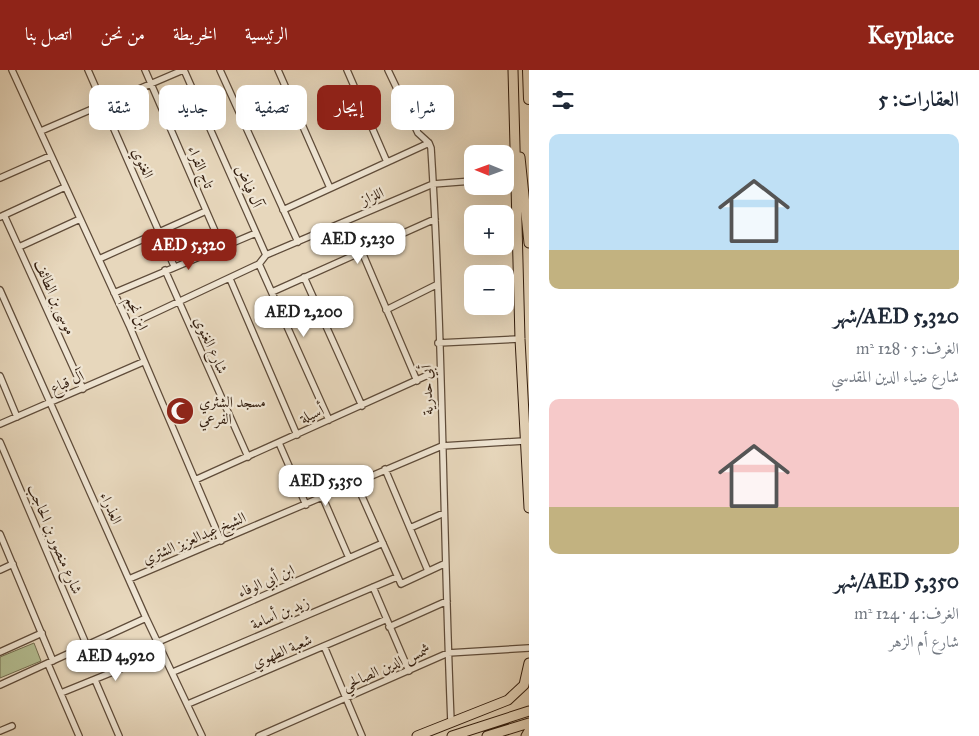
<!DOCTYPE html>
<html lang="ar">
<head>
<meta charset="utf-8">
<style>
  :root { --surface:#fff; --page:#f6f6f7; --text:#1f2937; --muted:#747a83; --accent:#8f2418 }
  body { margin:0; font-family:"IM FELL Great Primer",Amiri,serif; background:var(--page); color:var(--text); direction:rtl; height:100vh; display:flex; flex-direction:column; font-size:19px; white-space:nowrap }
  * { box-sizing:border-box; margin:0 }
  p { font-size:16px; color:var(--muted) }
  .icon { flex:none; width:28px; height:28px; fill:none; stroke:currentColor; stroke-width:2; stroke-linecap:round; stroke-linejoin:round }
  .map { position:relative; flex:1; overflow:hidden; direction:ltr }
  .side { display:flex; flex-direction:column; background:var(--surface); width:450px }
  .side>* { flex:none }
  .top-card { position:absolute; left:15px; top:15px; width:439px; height:45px; direction:rtl; display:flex; gap:10px }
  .needle { width:32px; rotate:271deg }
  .tools { position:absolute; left:464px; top:75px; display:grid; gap:10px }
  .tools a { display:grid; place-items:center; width:50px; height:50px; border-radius:10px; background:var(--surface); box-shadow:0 5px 20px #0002; font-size:25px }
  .price { position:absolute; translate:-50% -42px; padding:0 11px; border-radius:10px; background:#fff; color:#222; font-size:16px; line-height:32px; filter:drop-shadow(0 1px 2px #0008) }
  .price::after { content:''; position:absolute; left:50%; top:30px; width:15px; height:11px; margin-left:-8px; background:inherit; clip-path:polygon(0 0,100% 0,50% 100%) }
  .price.current { background:var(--accent); color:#fff }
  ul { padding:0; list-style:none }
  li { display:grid; align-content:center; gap:10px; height:265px; padding:0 20px }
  li span { display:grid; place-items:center; height:155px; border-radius:10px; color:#555 }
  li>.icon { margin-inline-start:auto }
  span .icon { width:90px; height:90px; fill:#fffc; stroke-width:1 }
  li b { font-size:21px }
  h2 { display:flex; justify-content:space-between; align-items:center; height:60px; padding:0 20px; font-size:21px }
  .chip { padding:0 18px; border-radius:10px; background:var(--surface); box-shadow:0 5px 20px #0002; font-size:18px; line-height:45px }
  .chip.current { background:var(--accent); color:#fff }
  header { display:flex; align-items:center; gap:30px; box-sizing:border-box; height:70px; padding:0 25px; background:var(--accent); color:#fff }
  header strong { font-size:24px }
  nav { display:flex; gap:28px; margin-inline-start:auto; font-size:18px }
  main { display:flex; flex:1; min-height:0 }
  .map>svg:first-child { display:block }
  .green { fill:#b4be92; stroke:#736e50 }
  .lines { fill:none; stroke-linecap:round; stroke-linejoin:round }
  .minor-casing { stroke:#5f4c3a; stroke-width:8 }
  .primary-casing { stroke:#321d0e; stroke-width:11 }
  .motorway-casing { stroke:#321d0e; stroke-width:12 }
  .minor { stroke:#efe5d3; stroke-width:5.5 }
  .primary { stroke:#e7d7bc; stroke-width:9 }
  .motorway { stroke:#e7d7bc; stroke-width:10 }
  .labels { text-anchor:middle; stroke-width:4.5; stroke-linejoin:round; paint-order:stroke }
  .street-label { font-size:15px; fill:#321d0e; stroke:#efe5d3 }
  .poi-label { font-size:15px; fill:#321d0e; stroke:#efe5d3; text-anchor:start }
</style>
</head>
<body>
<header>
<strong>Keyplace</strong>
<nav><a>الرئيسية</a><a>الخريطة</a><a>من نحن</a><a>اتصل بنا</a></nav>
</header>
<main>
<section class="side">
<h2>العقارات: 5<svg class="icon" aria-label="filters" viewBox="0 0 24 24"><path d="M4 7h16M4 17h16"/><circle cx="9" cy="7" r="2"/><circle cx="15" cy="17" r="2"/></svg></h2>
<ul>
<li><span style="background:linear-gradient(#bfe0f5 75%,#c2b280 0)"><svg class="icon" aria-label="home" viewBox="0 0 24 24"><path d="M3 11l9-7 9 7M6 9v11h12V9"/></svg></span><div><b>AED 5,320/شهر</b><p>الغرف: 5 · 128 m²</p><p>شارع ضياء الدين المقدسي</p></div></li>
<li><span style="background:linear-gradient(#f6c9c9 70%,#c2b280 0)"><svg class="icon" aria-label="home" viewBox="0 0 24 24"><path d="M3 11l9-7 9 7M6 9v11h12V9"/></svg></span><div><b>AED 5,350/شهر</b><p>الغرف: 4 · 124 m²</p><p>شارع أم الزهر</p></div></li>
</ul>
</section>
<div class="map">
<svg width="529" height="666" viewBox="0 0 529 666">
  <rect width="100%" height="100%" fill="#e7d7bc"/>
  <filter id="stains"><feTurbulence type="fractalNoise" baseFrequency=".004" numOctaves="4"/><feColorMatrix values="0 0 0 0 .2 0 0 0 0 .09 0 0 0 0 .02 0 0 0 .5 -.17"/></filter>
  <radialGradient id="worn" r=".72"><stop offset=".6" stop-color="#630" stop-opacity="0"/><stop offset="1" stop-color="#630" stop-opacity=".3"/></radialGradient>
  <path class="green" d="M34,573L41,591L0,608V587Z"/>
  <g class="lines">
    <defs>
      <path id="minor" d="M12,0L129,255L221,471
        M88,0L174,196
        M145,0L222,177
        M220,0L298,172
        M278,0L330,118
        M347,0L387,92
        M388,0L418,63L429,73L431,78C443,269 443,460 451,652
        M41,61L183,0
        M0,108L50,86
        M505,110L515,109
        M283,140L429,73
        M4,145L83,319
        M0,147L65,117
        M19,177L80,149
        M362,182L417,311
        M266,185L433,114L472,111
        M99,189L206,141
        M259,194L329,350
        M165,200L248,387
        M304,207L362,336
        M230,209L297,365
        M0,220L146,548L202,666
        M272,222L435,149
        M114,223L256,163
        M386,240L436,215
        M129,255L259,194L266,185L184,0
        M438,273L520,269
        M0,306L17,347
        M0,354L143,292
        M0,372L87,576
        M279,373L306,435
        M385,399L428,501
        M195,410L439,300
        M356,413L401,514L444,494
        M323,428L349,488
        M410,458L444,443
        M0,464L53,591
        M0,500L13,494
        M129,509L442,376L524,371
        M373,517L409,601
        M389,557L447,531
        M158,572L383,473
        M324,576L362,666
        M0,582L42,563
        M48,594L79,666
        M173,602L397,507
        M95,610L119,666
        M0,615L146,548
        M61,623L162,582
        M188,634L385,550
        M0,661L12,656
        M259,666L448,583L529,578"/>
      <path id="primary" d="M513,0L520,269L529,438
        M520,87L529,173
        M417,666L508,630L524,615L529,593
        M452,666L529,641
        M487,666L529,653
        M526,666L529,661"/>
      <path id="motorway" d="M528,0L529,29"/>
    </defs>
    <use href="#minor" class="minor-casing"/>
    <use href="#primary" class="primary-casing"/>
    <use href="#motorway" class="motorway-casing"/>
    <use href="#minor" class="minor"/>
    <use href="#primary" class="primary"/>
    <use href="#motorway" class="motorway"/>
  </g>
  <defs>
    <symbol id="mosque-disc" viewBox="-11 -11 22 22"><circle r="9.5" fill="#8f2418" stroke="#efe5d3"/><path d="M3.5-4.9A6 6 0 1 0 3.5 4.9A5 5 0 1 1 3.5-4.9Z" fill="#fff"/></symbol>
  </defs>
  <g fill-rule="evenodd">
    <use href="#mosque-disc" x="164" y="325" width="32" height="32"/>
  </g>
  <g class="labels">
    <g class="street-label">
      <text transform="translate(143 93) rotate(66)" y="5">الغنوي</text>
      <text transform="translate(201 97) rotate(67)" y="5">تاج القراء</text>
      <text transform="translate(249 116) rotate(66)" y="5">آل فياض</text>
      <text transform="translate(372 126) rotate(-23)" y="5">اللزاز</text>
      <text transform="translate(55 227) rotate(66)" y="5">موسى بن الطائف</text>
      <text transform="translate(137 243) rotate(67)" y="5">ابن نجم</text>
      <text transform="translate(211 275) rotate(66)" y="5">شارع الغنوي</text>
      <text transform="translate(67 312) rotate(-24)" y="5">آل قباع</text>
      <text transform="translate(427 320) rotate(-92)" y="5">أبي حدرية</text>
      <text transform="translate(312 344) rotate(-24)" y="5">أسيلة</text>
      <text transform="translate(111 438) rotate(66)" y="5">العذراء</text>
      <text transform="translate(194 468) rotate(-23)" y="5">الشيخ عبدالعزيز الشتري</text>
      <text transform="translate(55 469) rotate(67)" y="5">شارع منصور بن الحاجب</text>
      <text transform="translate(266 511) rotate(-24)" y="5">ابن أبي الوفاء</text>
      <text transform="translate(280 543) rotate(-23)" y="5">زيد بن أسامة</text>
      <text transform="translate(282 581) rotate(-23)" y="5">شعبة الطهوي</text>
      <text transform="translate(386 597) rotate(-24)" y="5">شمس الدين الصالحي</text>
    </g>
    <g class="poi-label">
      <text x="199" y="337">مسجد الشثري<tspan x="199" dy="17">الفرعي</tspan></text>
    </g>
  </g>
  <rect width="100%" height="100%" filter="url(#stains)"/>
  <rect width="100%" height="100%" fill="url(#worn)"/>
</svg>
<div class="tools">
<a><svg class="needle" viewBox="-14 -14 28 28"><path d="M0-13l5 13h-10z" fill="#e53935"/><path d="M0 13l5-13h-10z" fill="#747a83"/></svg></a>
<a>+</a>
<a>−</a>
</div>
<b class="price" style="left:358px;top:195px">AED 5,230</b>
<b class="price current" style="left:189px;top:201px">AED 5,320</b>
<b class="price" style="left:304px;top:268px">AED 2,200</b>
<b class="price" style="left:326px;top:437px">AED 5,350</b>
<b class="price" style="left:116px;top:612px">AED 4,920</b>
<div class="top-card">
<a class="chip">شراء</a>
<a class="chip current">إيجار</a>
<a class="chip">تصفية</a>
<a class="chip">جديد</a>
<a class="chip">شقة</a>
</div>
</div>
</main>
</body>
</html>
